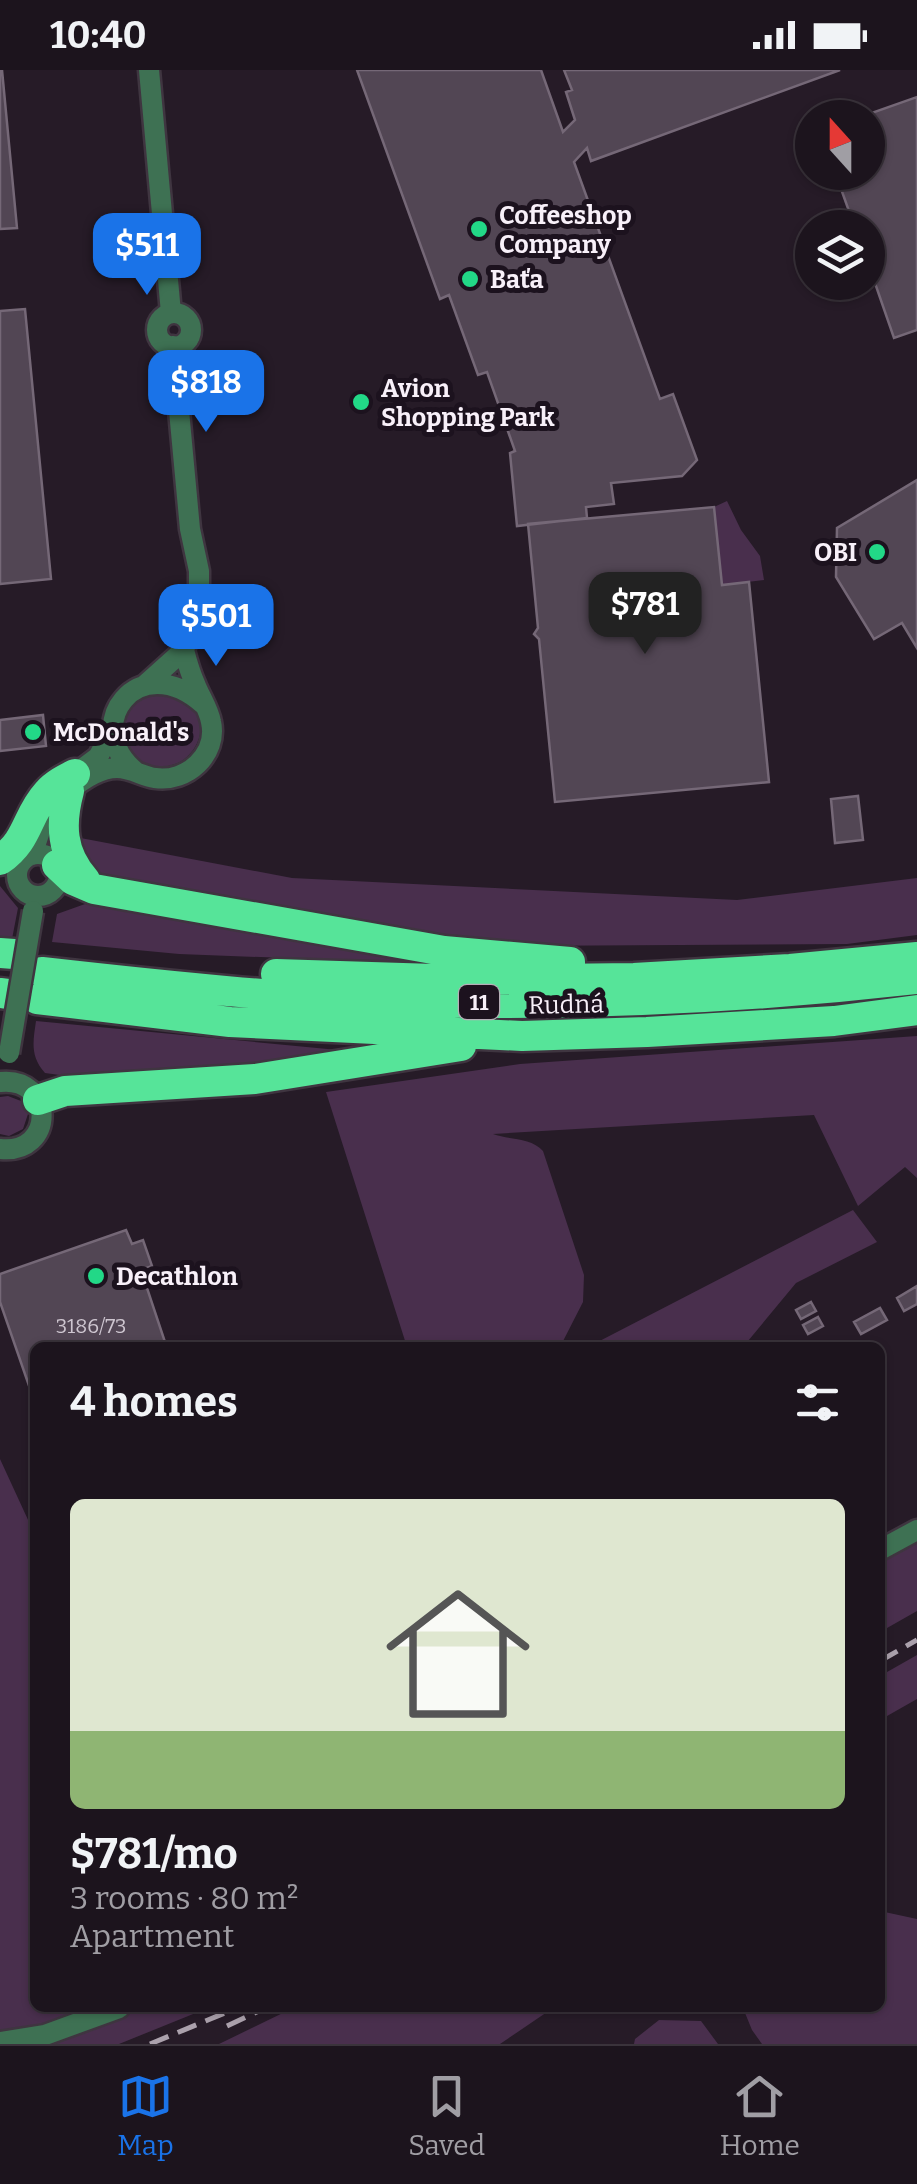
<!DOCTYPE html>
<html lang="en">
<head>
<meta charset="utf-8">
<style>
  :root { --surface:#1c141d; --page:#29212a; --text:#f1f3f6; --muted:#a09ea4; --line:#3a333b; --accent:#1a73e8 }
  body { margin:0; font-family:Bitter,serif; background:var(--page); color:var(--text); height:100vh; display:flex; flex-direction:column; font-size:38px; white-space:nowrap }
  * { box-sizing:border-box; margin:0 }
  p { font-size:32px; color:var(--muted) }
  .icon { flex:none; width:55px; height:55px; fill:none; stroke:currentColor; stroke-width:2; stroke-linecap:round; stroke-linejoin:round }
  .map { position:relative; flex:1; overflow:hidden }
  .details { position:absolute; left:30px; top:1272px; width:855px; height:670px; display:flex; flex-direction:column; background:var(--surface); border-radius:15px; box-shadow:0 2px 8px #0004,0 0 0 2px var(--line) }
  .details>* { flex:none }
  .needle { width:65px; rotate:339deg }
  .buttons { position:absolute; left:795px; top:30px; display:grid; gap:20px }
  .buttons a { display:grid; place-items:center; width:90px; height:90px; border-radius:50%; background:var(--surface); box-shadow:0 2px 8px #0004,0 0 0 2px var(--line); font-size:50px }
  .price { position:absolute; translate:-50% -85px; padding:0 22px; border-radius:20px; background:var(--accent); color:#fff; font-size:32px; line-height:65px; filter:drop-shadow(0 2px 5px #0008) }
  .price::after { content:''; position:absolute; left:50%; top:60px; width:30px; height:22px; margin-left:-15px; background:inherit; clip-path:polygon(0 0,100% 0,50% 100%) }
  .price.selected { background:#222; color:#fff }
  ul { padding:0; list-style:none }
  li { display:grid; align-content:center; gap:20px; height:530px; padding:0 40px }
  li span { display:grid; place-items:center; height:310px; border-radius:15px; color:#555 }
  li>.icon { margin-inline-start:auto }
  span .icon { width:180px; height:180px; fill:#fffc; stroke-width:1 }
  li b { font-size:42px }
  h2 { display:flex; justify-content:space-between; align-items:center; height:120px; padding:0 40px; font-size:42px }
  .status { display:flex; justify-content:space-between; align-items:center; height:70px; padding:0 50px; background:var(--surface); direction:ltr }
  .status svg { height:28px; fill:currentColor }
  .tab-bar { display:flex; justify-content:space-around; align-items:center; height:140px; border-top:2px solid var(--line); background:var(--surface); font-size:28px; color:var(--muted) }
  .tab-bar a { display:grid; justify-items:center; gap:5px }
  .tab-bar .selected { color:var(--accent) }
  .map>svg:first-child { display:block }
  .green { fill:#492f4d }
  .building { fill:#524654; stroke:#756877; stroke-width:2.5 }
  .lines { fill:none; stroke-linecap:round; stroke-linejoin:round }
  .minor-casing { stroke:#3f3540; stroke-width:25 }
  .highway-casing { stroke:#3f3540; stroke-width:35 }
  .minor { stroke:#3e7153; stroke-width:20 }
  .highway { stroke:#56e499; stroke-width:30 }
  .rail { stroke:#aba1ac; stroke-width:5; stroke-dasharray:20 10; stroke-linecap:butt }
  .minor-bridge-casing { stroke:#3f3540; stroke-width:25; stroke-linecap:butt }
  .minor-bridge { stroke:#3e7153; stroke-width:20 }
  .poi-dot { fill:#22d887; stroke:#1c121e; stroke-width:4 }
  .labels { text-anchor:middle; stroke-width:10; stroke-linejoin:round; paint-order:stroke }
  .number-label { font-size:20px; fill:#cec6d0 }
  .shield { fill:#1c121e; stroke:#b6adb7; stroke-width:2.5 }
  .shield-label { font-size:22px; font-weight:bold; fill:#f8f0f9 }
  .poi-label { font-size:25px; font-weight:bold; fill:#f8f0f9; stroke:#1c121e; text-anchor:start }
  .street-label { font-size:25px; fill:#f8f0f9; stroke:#1c121e }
</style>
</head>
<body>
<div class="status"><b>10:40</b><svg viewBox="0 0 49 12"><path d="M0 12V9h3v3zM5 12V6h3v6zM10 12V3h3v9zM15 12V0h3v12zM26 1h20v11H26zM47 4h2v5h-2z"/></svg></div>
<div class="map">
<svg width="917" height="1974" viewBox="0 0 917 1974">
  <rect width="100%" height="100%" fill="#261b27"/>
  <path class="green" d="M727,431L741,460L760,486L764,510L722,515L714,437Z
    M166,621C175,627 186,632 193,639C211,658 194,690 172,695C160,699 145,695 133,690L121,658C134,624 131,627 166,621Z
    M70,766L292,808L737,830L917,808V865L847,874L502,876L107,812L88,802Z
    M0,816L18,838L12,869L0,867Z
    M85,834L420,893L179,884L52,872L57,844Z
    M36,951L359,982L73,1012L67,1006L45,1003C30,986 33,972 36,951Z
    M917,966V1108L905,1097L858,1136L814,1045L493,1064C508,1070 531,1067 543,1081L584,1205L583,1232L560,1277H407L326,1022L520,994Z
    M8,1026L21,1031L28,1044L23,1059L9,1066L0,1064V1027Z
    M853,1140L877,1172L796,1213L743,1277H588Z
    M0,1389L35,1465V1938H208L119,1974H0Z
    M917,1473V1541L880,1562V1493Z
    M917,1585V1629L880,1650V1606Z
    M880,1841L917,1849V1974H762L752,1960L743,1938H880Z
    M293,1938H553L500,1974H219Z
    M659,1950L701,1951L718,1974H634L635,1969Z"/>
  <path class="building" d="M0,0H2L17,158L0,159Z
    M357,0H541L563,62L575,50L566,22L572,20L564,0H840L591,91L587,78L574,92L660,329L673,324L697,390L682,406L611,413L614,434L586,437L587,448L517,456L510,383L515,381L487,302L478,305L449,225L440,229Z
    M917,27V260L894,268L868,193V158H855L835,102H868V48L863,46Z
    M25,239L51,509L0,514V241Z
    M917,410V578L902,553L874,569L836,507L837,458Z
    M714,437L722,515L749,512L769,712L555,732L539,569L534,564L538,558L528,454Z
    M43,645L46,676L0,681V650Z
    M858,726L863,770L835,773L831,729Z
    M126,1160L132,1174L143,1170L152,1196L141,1200L167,1278H35V1333L0,1232V1204Z
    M917,1216V1234L904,1241L897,1228Z
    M811,1232L816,1241L801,1249L796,1240Z
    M880,1238L887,1250L861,1264L854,1252Z
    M818,1247L823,1256L808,1264L803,1255Z"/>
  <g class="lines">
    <defs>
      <path id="minor" d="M149,0L171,243
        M157 260a17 17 0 1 1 34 0a17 17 0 1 1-34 0Z
        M145,615L184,580L189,566L199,522V501L190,459L173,276
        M136,702C79,656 138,577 203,634
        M74,705L98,687L114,658
        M69,721C82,710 99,698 117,698C131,698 142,706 155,708C187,713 218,684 211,652C209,640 201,628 196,616C191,605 187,592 184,580
        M17 805a21 21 0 1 1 42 0a21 21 0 1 1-42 0Z
        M32,785L44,749
        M0,1012C55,1006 56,1085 0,1079
        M880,1480L917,1460
        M0,1972L45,1965L119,1938"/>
      <path id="highway" d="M69,721C60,754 61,783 85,810
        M0,790C29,770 26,746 47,723C55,714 65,709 75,704
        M57,795L73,810L94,819L444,881L570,892
        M0,883L14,884
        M42,902C166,916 290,929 414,932C582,936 750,928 917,909
        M276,904L466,910L634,908L790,899L917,887
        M0,923L8,924
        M37,929L230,952L522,966L647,962L834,951L917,940
        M38,1030L65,1021L255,1009L461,976"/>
    </defs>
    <use href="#minor" class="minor-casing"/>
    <use href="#highway" class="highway-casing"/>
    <use href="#minor" class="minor"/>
    <use href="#highway" class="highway"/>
    <path class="rail" d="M880,1591L917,1570
      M227,1956L265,1938
      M150,1974L237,1938"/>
    <defs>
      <path id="minor-bridge" d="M9,983L33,841"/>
    </defs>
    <use href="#minor-bridge" class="minor-bridge-casing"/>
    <use href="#minor-bridge" class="minor-bridge"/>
  </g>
  <g class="poi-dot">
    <circle cx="479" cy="159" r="10"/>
    <circle cx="470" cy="209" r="10"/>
    <circle cx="361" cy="332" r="10"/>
    <circle cx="877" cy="482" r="10"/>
    <circle cx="33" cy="662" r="10"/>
    <circle cx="96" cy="1206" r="10"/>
  </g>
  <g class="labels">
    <g class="number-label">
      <text x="91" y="1263">3186/73</text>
    </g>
    <rect class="shield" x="459" y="915" width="40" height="34" rx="8"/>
    <g class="shield-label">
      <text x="479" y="940">11</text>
    </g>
    <g class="poi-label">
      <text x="499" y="154">Coffeeshop<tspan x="499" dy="29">Company</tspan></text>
      <text x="490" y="218">Baťa</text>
      <text x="381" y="327">Avion<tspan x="381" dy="29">Shopping Park</tspan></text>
      <text x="857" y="491" text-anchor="end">OBI</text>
      <text x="53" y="671">McDonald's</text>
      <text x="116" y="1215">Decathlon</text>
    </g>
    <g class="street-label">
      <text transform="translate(566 934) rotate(-1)" y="9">Rudná</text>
    </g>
  </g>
</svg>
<div class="buttons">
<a><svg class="needle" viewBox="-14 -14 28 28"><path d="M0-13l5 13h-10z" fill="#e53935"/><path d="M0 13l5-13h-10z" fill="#a09ea4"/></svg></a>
<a><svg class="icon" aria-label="layers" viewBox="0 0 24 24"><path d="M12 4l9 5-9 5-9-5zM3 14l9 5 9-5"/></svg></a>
</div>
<b class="price" style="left:147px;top:228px">$511</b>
<b class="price" style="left:206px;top:365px">$818</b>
<b class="price selected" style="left:645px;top:587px">$781</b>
<b class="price" style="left:216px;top:599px">$501</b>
<section class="details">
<h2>4 homes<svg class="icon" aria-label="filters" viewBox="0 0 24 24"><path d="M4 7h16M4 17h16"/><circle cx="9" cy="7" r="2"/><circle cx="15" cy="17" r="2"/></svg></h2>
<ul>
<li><span style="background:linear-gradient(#dfe7d0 75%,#8fb573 0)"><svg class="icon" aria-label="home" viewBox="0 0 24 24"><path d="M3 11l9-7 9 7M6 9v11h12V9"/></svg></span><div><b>$781/mo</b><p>3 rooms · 80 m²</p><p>Apartment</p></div></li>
</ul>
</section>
</div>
<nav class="tab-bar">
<a class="selected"><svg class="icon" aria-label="map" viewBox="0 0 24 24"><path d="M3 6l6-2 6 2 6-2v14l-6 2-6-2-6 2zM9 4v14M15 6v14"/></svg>Map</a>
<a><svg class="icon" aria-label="saved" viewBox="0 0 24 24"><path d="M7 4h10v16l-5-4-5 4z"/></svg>Saved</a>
<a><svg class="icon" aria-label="home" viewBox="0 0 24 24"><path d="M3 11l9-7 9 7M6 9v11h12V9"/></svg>Home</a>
</nav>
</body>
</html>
